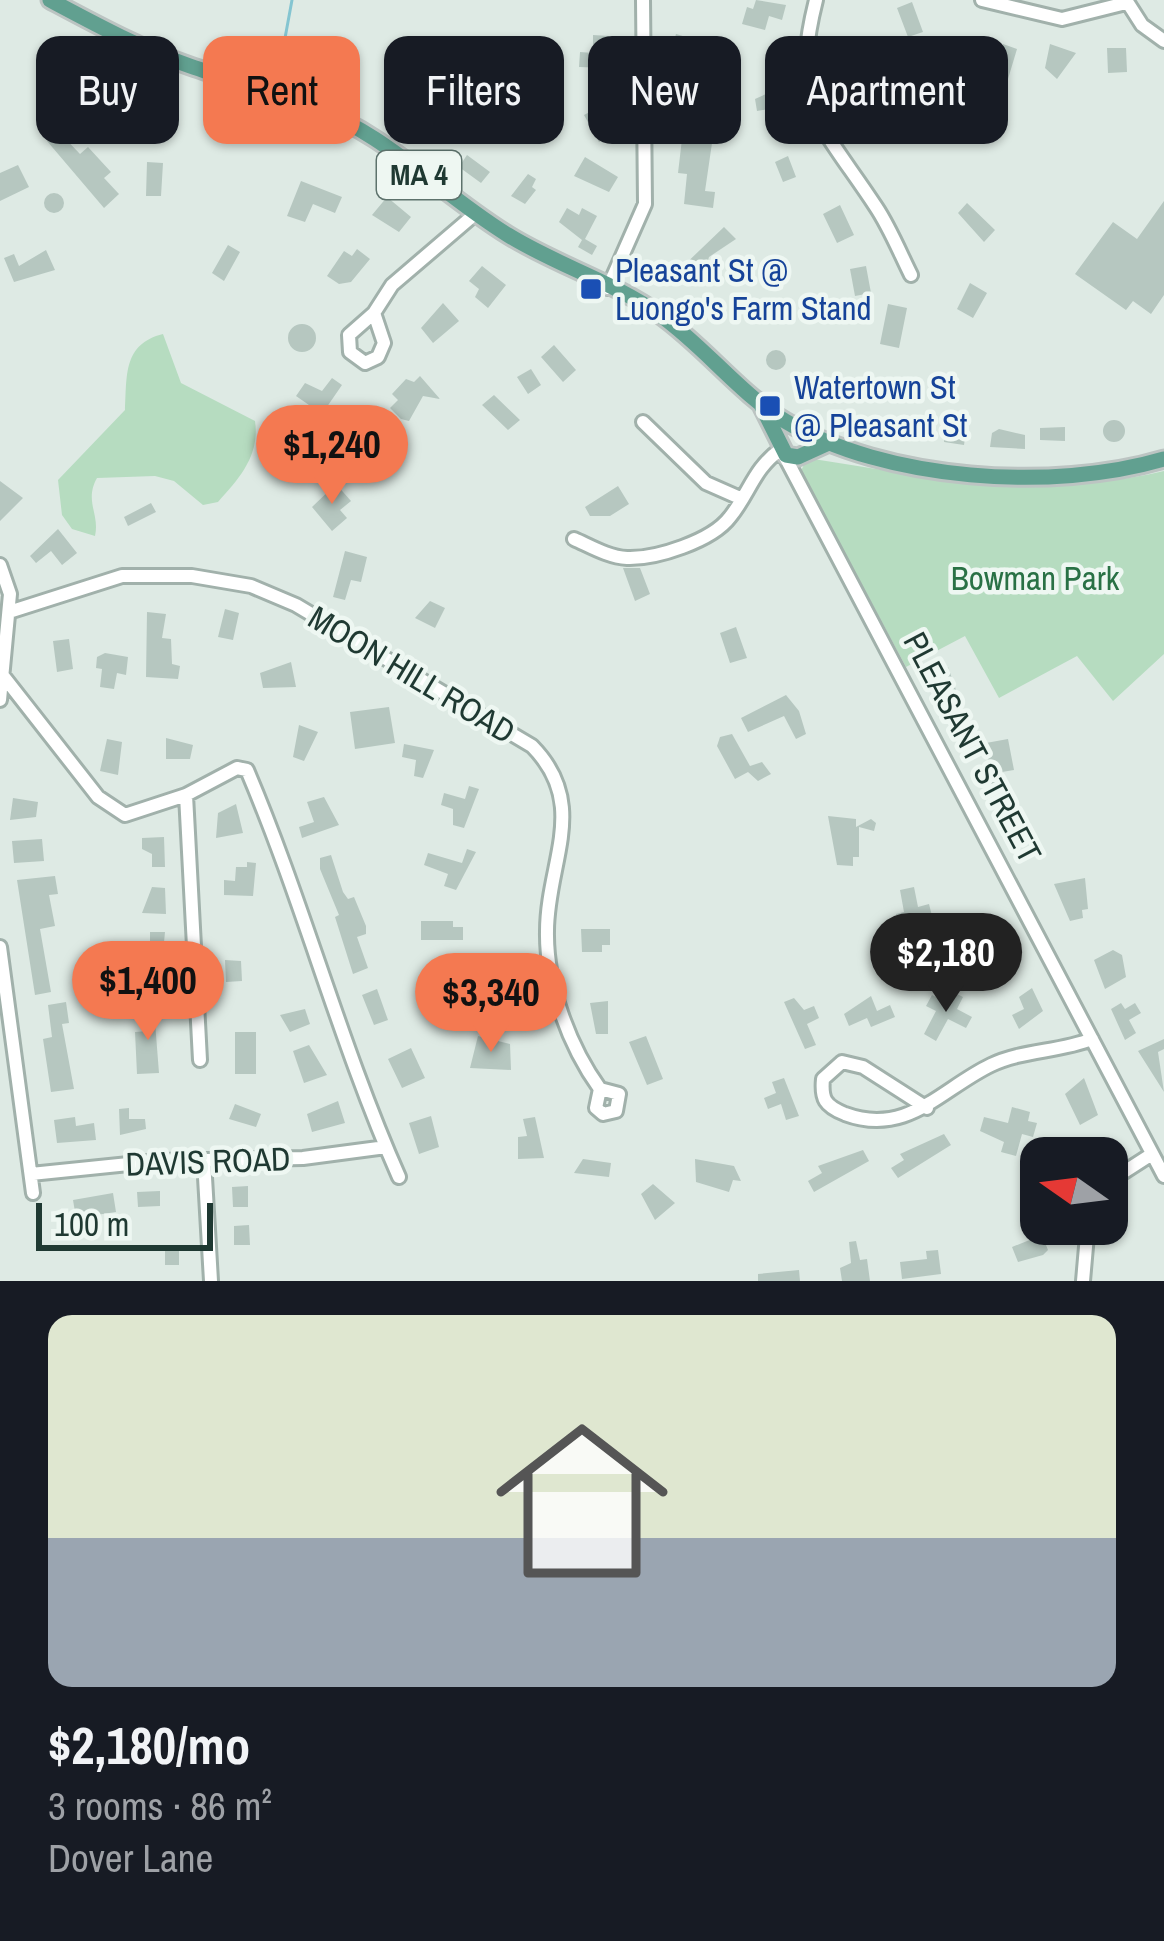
<!DOCTYPE html>
<html lang="en">
<head>
<meta charset="utf-8">
<style>
  :root { --surface:#171b24; --page:#242831; --text:#f1f3f6; --muted:#9ea1a6; --accent:#f47951 }
  body { margin:0; font-family:"Archivo Narrow",sans-serif; background:var(--page); color:var(--text); height:100vh; display:flex; flex-direction:column; font-size:45px; white-space:nowrap }
  * { box-sizing:border-box; margin:0 }
  p { font-size:39px; color:var(--muted) }
  .icon { flex:none; width:66px; height:66px; fill:none; stroke:currentColor; stroke-width:2; stroke-linecap:round; stroke-linejoin:round }
  .map { position:relative; height:1281px; overflow:hidden }
  .details { display:flex; flex-direction:column; background:var(--surface); flex:1 }
  .details>* { flex:none }
  .banner { position:absolute; left:36px; top:36px; width:1092px; height:108px; display:flex; gap:24px }
  .needle { width:78px; rotate:284deg }
  .tools { position:absolute; left:1020px; top:1137px; display:grid; gap:24px }
  .tools a { display:grid; place-items:center; width:108px; height:108px; border-radius:24px; background:var(--surface); box-shadow:0 3px 9px #0004; font-size:60px }
  .scale { position:absolute; left:36px; bottom:30px; width:177px; box-sizing:border-box; padding-left:12px; border:6px solid #1f3932; border-top:0; font-size:33px; line-height:42px; white-space:nowrap; color:#1f3932; -webkit-text-stroke:9px #eef7f2; paint-order:stroke }
  .price { position:absolute; translate:-50% -102px; padding:0 27px; border-radius:42px; background:var(--accent); color:#111; font-size:39px; line-height:78px; filter:drop-shadow(0 3px 6px #0008) }
  .price::after { content:''; position:absolute; left:50%; top:72px; width:36px; height:27px; margin-left:-18px; background:inherit; clip-path:polygon(0 0,100% 0,50% 100%) }
  .price.on { background:#222; color:#fff }
  ul { padding:0; list-style:none }
  li { display:grid; align-content:center; gap:24px; height:636px; padding:0 48px }
  li span { display:grid; place-items:center; height:372px; border-radius:24px; color:#555 }
  li>.icon { margin-inline-start:auto }
  span .icon { width:216px; height:216px; fill:#fffc; stroke-width:1 }
  li b { font-size:51px }
  .chip { padding:0 42px; border-radius:24px; background:var(--surface); box-shadow:0 3px 9px #0004; font-size:42px; line-height:108px }
  .chip.on { background:var(--accent); color:#111 }
  .map>svg:first-child { display:block }
  .green { fill:#b6dcc0 }
  .lines { fill:none; stroke-linecap:round; stroke-linejoin:round }
  .stream { stroke:#84c5d1; stroke-width:3 }
  .building { fill:#b6c7c0 }
  .minor-casing { stroke:#a1b1ab; stroke-width:18 }
  .major-casing { stroke:#bcc4c2; stroke-width:21 }
  .minor { stroke:#fff; stroke-width:12 }
  .major { stroke:#61a090; stroke-width:15 }
  .transit-dot { fill:#1a4fb4; stroke:#eef7f2; stroke-width:4.5 }
  .labels { text-anchor:middle; stroke-width:9; stroke-linejoin:round; paint-order:stroke }
  .shield { fill:#eef7f2; stroke:#5d726c; stroke-width:3 }
  .shield-label { font-size:30px; font-weight:bold; fill:#1f3932 }
  .transit-label { font-size:33px; fill:#164399; stroke:#eef7f2; text-anchor:start }
  .park-label { font-size:33px; fill:#297145; stroke:#eef7f2 }
  .street-label { font-size:33px; fill:#1f3932; stroke:#eef7f2 }
</style>
</head>
<body>
<div class="map">
<svg width="1164" height="1281" viewBox="0 0 1164 1281">
  <rect width="100%" height="100%" fill="#deeae4"/>
  <path class="green" d="M163,334L181,383L255,421C260,455 240,478 218,502L203,505L174,481L155,476L97,478C84,501 100,514 95,536L72,529L62,515L58,480L125,410C127,375 123,344 163,334Z
    M807,458C929,477 1041,500 1164,471V654L1113,701L1077,656L999,698L965,636L906,667L801,471Z"/>
  <g class="lines">
    <path class="stream" d="M283,49L292,0"/>
  </g>
  <path class="building" d="M756,0L786,5L782,20L769,16L765,30L742,24L747,7L753,9Z
    M912,2L923,32L908,37L897,8Z
    M676,34L706,43L702,58L672,49Z
    M593,35L609,36L610,68L579,67L580,52L593,53Z
    M1003,44L1017,49L1008,79L994,74Z
    M1050,44L1076,53L1057,79L1045,68Z
    M842,45L869,58L862,73L835,60Z
    M1107,48H1126L1127,72L1108,73Z
    M113,72L130,80L128,94L107,84Z
    M777,89L787,106L757,111L755,99Z
    M546,94L564,102L552,130L533,122Z
    M855,94L891,103L886,120L850,111Z
    M489,103L498,106L493,117L503,121L499,130L481,123Z
    M711,105L713,122L682,127L680,109Z
    M599,107L613,134L599,142L584,115Z
    M58,131L80,154L88,147L111,172L104,178L119,194L104,208L47,141Z
    M682,139L712,143L705,191L715,192L713,208L684,204L687,174L678,173Z
    M467,155L490,172L481,183L459,167Z
    M788,156L796,177L783,182L775,162Z
    M585,157L618,177L609,192L574,176Z
    M147,162L163,163L161,196H146Z
    M18,165L29,187L0,201V173Z
    M528,174L536,179L532,187L536,190L525,204L511,196Z
    M301,181L342,197L335,213L313,204L305,222L287,216Z
    M44 203a10 10 0 1 1 20 0a10 10 0 1 1-20 0Z
    M387,197L411,217L399,232L372,215Z
    M1164,201V295L1151,314L1133,301L1126,310L1075,274L1113,222L1137,239Z
    M967,203L995,230L984,242L958,213Z
    M840,205L854,235L837,243L823,214Z
    M567,208L579,215L582,208L597,216L585,239L597,246L592,255L578,247L582,240L559,222Z
    M724,227L736,239L709,257L707,264L714,272L705,281L699,274L687,282L677,272Z
    M228,245L240,252L224,281L212,273Z
    M357,249L370,259L351,282L339,284L327,276L344,251L352,256Z
    M46,250L55,270L14,282L4,258L14,254L19,266Z
    M482,266L506,285L488,308L475,297L479,289L469,281Z
    M866,266L871,293L855,296L850,269Z
    M970,283L987,293L973,318L957,309Z
    M443,303L459,321L433,343L421,328Z
    M888,304L907,308L899,348L880,344Z
    M288 338a14 14 0 1 1 28 0a14 14 0 1 1-28 0Z
    M554,345L576,370L563,382L541,357Z
    M766 360a10 10 0 1 1 20 0a10 10 0 1 1-20 0Z
    M531,369L541,385L528,394L517,377Z
    M806,372L828,388L822,401L800,383Z
    M420,376L440,399L423,396L409,421L401,419L390,408L398,400L392,394L406,379L414,382Z
    M332,378L342,385L322,414L296,396L305,383L322,391Z
    M494,395L520,420L508,430L482,405Z
    M1103 431a11 11 0 1 1 22 0a11 11 0 1 1-22 0Z
    M1065,427V441L1040,440V428Z
    M946,428L966,431L964,445L944,442Z
    M999,429L1025,435V449L990,447L992,433Z
    M0,481L23,498L0,521Z
    M336,484L351,501L340,510L347,518L332,531L312,507Z
    M618,486L629,504L610,516H590L585,507Z
    M151,503L156,512L128,526L124,517Z
    M58,529L77,553L62,565L51,551L36,563L30,556Z
    M345,551L367,557L361,582L351,580L345,600L333,597Z
    M623,568H640L650,594L635,601Z
    M430,601L445,608L435,628L415,618Z
    M225,609L239,613L233,640L218,637Z
    M147,612L166,614L162,638L171,639L172,664L180,666L178,679L146,677Z
    M736,627L747,658L730,663L720,633Z
    M69,639L73,669L57,672L53,641Z
    M105,653L128,657L126,675L117,673L114,689L100,687L102,669L96,668L97,657Z
    M291,662L296,687L263,688L260,673Z
    M948,667L956,690L939,696L931,673Z
    M786,695L799,711L806,734L796,739L784,716L748,732L741,718Z
    M389,707L395,743L355,749L350,712Z
    M299,725L318,732L304,761L293,757Z
    M732,734L750,766L762,762L771,774L758,781L748,772L735,779L717,746L720,737Z
    M166,738L193,745L190,759H166Z
    M107,739L122,742L118,775L100,771Z
    M1008,739L1014,770L1002,772L1005,784L991,786L986,743Z
    M404,744L434,750L423,778L414,776L416,760L402,757Z
    M469,786L479,789L464,828L453,825V809L441,805L444,793L465,799Z
    M324,797L339,825L302,838L299,827L314,822L307,802Z
    M13,798L38,802L36,817L10,820Z
    M236,804L243,833L216,838L218,813Z
    M828,816L856,819V827L871,819L876,823L874,831L859,827V857H853V866L837,865Z
    M164,837L165,867H152V854L142,849V838Z
    M42,839L44,861L14,863L12,841Z
    M467,849L476,852L456,890L444,886L448,874L424,865L428,853L462,863Z
    M331,855L343,892L348,899L354,897L366,926V934L357,937L368,968L353,974L335,917L339,915L320,869V858Z
    M247,862L256,863L253,896L224,895V880L235,881L236,867H247Z
    M55,876L58,894L49,895L55,926L40,929L51,992L35,995L17,880Z
    M1085,878L1088,909L1082,910L1083,918L1070,921L1054,884Z
    M152,887L165,888L166,914L142,913Z
    M914,887L918,907L929,904L933,920L899,930L896,914L904,912L900,890Z
    M421,921H453V927H463V940H421Z
    M581,929H610V945H602V952H582Z
    M150,932H165L160,984H145L144,942H150Z
    M1004,945L1017,968L1007,973L1000,961L984,970L978,959Z
    M1113,950L1122,955L1126,977L1105,989L1094,960Z
    M225,960L241,961L242,981L226,982Z
    M462,980L489,988L478,1028L453,1021Z
    M1032,988L1043,1011L1019,1029L1012,1015L1024,1009L1019,997Z
    M377,989L388,1020L374,1025L362,995Z
    M953,992L963,997L957,1009L972,1017L966,1028L948,1019L936,1041L924,1034L936,1011L926,1006L932,995L947,1003Z
    M153,996L159,1073L137,1074L135,1032L148,1031L144,997Z
    M871,996L877,1011L890,1005L895,1017L871,1027L867,1018L849,1026L844,1014Z
    M794,998L804,1010L814,1006L819,1018L807,1024L816,1045L805,1049L784,1002Z
    M608,1001V1034H596L590,1003Z
    M66,1002L69,1023L62,1024L74,1089L51,1092L43,1039L52,1037L48,1005Z
    M1121,1003L1125,1009L1135,1003L1141,1013L1129,1020L1136,1033L1125,1040L1111,1009Z
    M305,1009L310,1024L290,1032L280,1015Z
    M235,1032H256V1074H235Z
    M478,1036L510,1044L511,1070L470,1068Z
    M646,1036L663,1079L647,1085L629,1042Z
    M1164,1039V1049L1158,1052L1164,1092L1138,1051Z
    M309,1045L327,1075L304,1083L293,1051Z
    M411,1048L425,1078L402,1088L388,1059Z
    M784,1078L799,1116L786,1120L781,1104L768,1109L764,1098L776,1093L772,1082Z
    M1084,1078L1098,1115L1080,1125L1065,1094Z
    M338,1101L345,1123L312,1132L307,1114Z
    M235,1104L261,1114L256,1127L229,1119Z
    M1012,1107L1030,1112L1028,1121L1037,1123L1033,1137L1022,1134L1016,1156L1001,1152L1004,1142L980,1131L984,1117L1008,1123Z
    M129,1108V1119H145L146,1129L120,1135L119,1109Z
    M431,1116L439,1147L419,1154L409,1123Z
    M75,1117L76,1126L94,1123L96,1140L57,1143L54,1120Z
    M535,1117L544,1158L518,1159V1137L527,1136L523,1119Z
    M944,1134L951,1145L898,1178L891,1168L904,1160L900,1154Z
    M863,1150L869,1161L814,1192L808,1181L822,1173L818,1166Z
    M583,1159L611,1163L609,1177L574,1173Z
    M695,1159L734,1166L741,1181L733,1180L729,1192L696,1182Z
    M653,1184L675,1203L655,1220L641,1194Z
    M248,1186V1207H233L232,1187Z
    M160,1191V1206L138,1207L137,1192Z
    M113,1193L116,1212L76,1218L73,1200Z
    M249,1225L250,1245H234V1226Z
    M1042,1235L1048,1250L1043,1255L1018,1262L1012,1247Z
    M856,1241L860,1260L867,1259L870,1281H842L840,1268L851,1263L849,1242Z
    M165,1245H179V1265H165Z
    M938,1250L941,1274L902,1279L900,1262L927,1259L926,1251Z
    M799,1270L800,1281H758V1274Z"/>
  <g class="lines">
    <defs>
      <path id="minor" d="M816,0C789,107 821,123 876,207C890,228 900,253 911,275
        M982,0L1062,19L1126,3
        M1126,0L1142,25L1164,41
        M608,288L645,204L643,0
        M374,313L349,335L350,352L365,363L378,357L384,343L374,313L392,285L475,214
        M643,422L706,483L740,498
        M783,453L1164,1176
        M574,539C590,546 608,557 627,558C656,559 712,541 730,517C749,494 754,468 780,450
        M0,565L10,594L0,700
        M9,612L122,576H192L251,586L296,605L532,746C590,805 547,862 547,931C546,984 569,1046 600,1089L596,1108L603,1114L616,1111L619,1094L600,1089
        M4,677L98,797L125,815L186,795L237,768L247,770C304,904 340,1044 399,1177
        M186,795L200,1060
        M0,947L33,1193
        M927,1108L863,1067L842,1062L823,1079C821,1099 825,1106 845,1114C907,1137 941,1089 991,1065C1022,1050 1059,1052 1092,1039
        M204,1160L211,1281
        M31,1174L158,1161L303,1158L386,1147
        M1107,1183L1152,1154
        M1083,1281L1088,1224"/>
      <path id="major" d="M50,0C95,24 141,49 190,66C253,88 319,102 375,139C421,169 461,206 508,235C556,265 614,282 660,315C705,347 739,393 785,421C885,481 1053,492 1164,459
        M762,407L786,455L798,457L831,442"/>
    </defs>
    <use href="#minor" class="minor-casing"/>
    <use href="#major" class="major-casing"/>
    <use href="#minor" class="minor"/>
    <use href="#major" class="major"/>
  </g>
  <g class="transit-dot">
    <rect x="579" y="277" width="24" height="24" rx="6"/>
    <rect x="758" y="394" width="24" height="24" rx="6"/>
  </g>
  <g class="labels">
    <rect class="shield" x="377" y="151" width="84" height="48" rx="9"/>
    <g class="shield-label">
      <text x="419" y="185">MA 4</text>
    </g>
    <g class="transit-label">
      <text x="615" y="282">Pleasant St @<tspan x="615" dy="38">Luongo's Farm Stand</tspan></text>
      <text x="794" y="399">Watertown St<tspan x="794" dy="38">@ Pleasant St</tspan></text>
    </g>
    <g class="park-label">
      <text x="1035" y="590">Bowman Park</text>
    </g>
    <g class="street-label">
      <text transform="translate(412 674) rotate(31)" y="12">MOON HILL ROAD</text>
      <text transform="translate(973 747) rotate(62)" y="12">PLEASANT STREET</text>
      <text transform="translate(208 1161) rotate(-2)" y="12">DAVIS ROAD</text>
    </g>
  </g>
</svg>
<div class="tools">
<a><svg class="needle" viewBox="-14 -14 28 28"><path d="M0-13l5 13h-10z" fill="#e53935"/><path d="M0 13l5-13h-10z" fill="#9ea1a6"/></svg></a>
</div>
<div class="scale">100 m</div>
<b class="price" style="left:332px;top:507px">$1,240</b>
<b class="price on" style="left:946px;top:1015px">$2,180</b>
<b class="price" style="left:148px;top:1043px">$1,400</b>
<b class="price" style="left:491px;top:1055px">$3,340</b>
<div class="banner">
<a class="chip">Buy</a>
<a class="chip on">Rent</a>
<a class="chip">Filters</a>
<a class="chip">New</a>
<a class="chip">Apartment</a>
</div>
</div>
<section class="details">
<ul>
<li><span style="background:linear-gradient(#dfe7d0 60%,#9aa5b1 0)"><svg class="icon" aria-label="home" viewBox="0 0 24 24"><path d="M3 11l9-7 9 7M6 9v11h12V9"/></svg></span><div><b>$2,180/mo</b><p>3 rooms · 86 m²</p><p>Dover Lane</p></div></li>
</ul>
</section>
</body>
</html>
